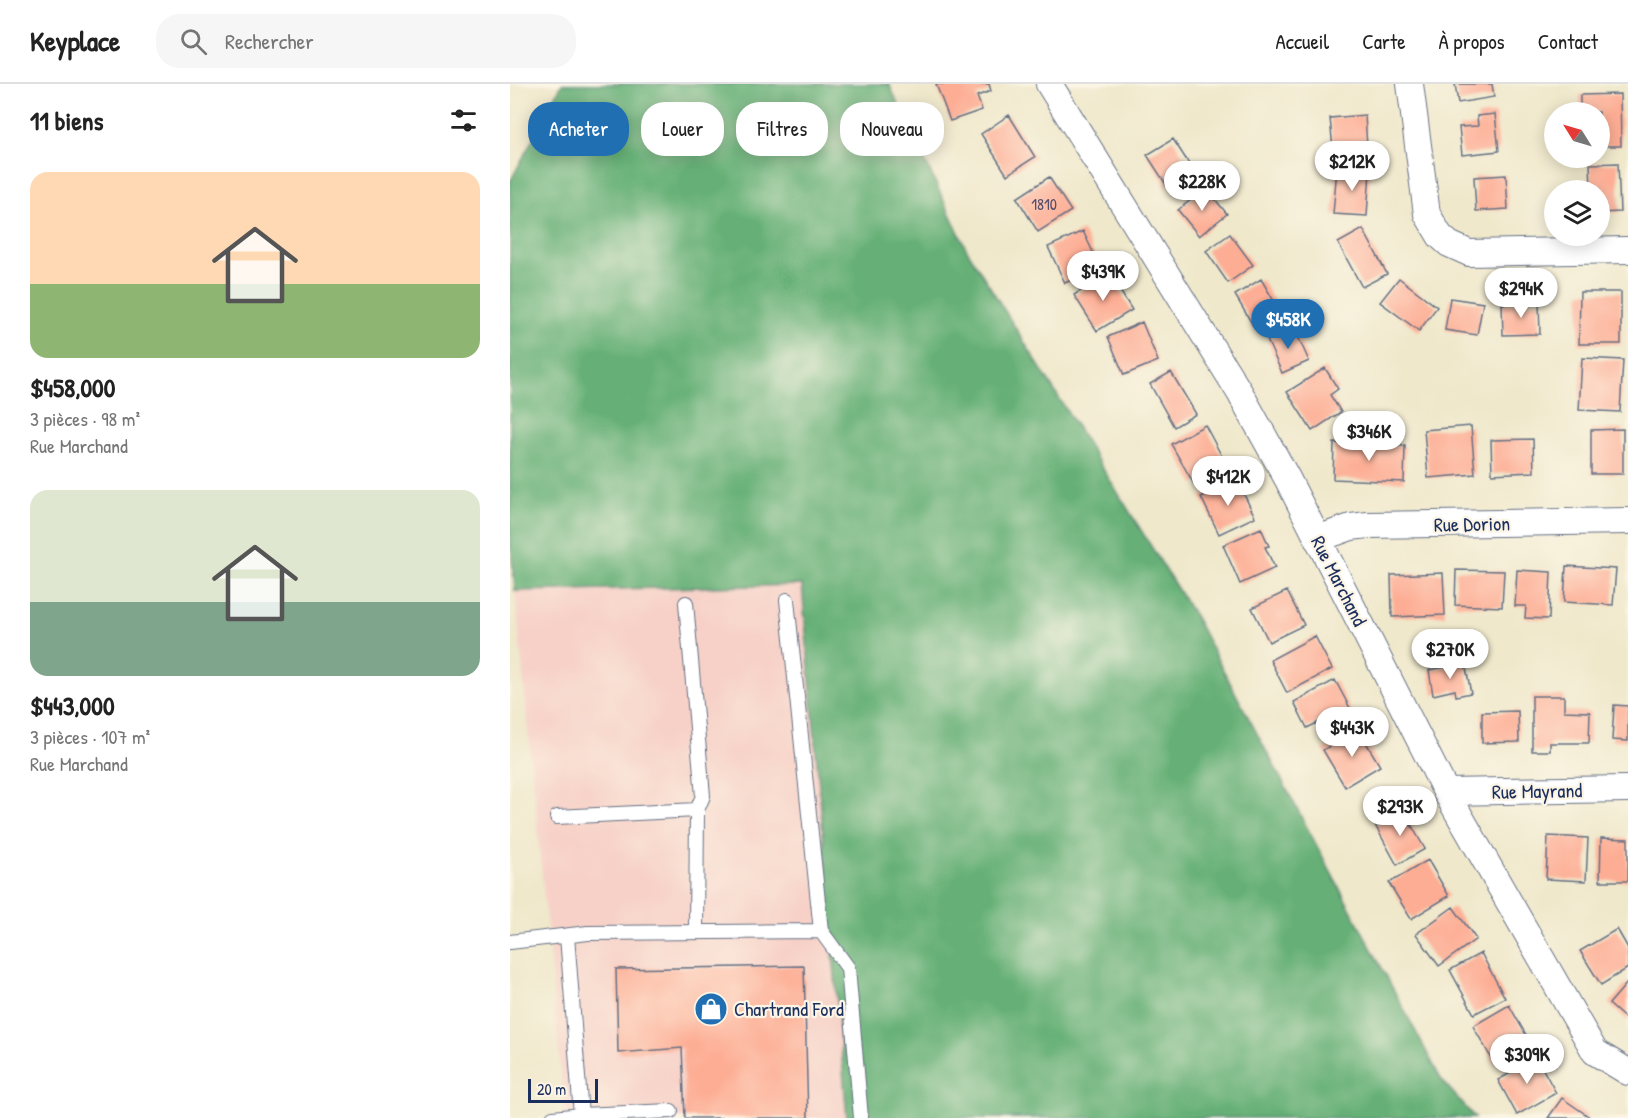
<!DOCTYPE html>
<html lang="fr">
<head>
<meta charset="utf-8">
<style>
  :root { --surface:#fff; --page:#f6f6f6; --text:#222; --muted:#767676; --line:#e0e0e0; --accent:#1f6fb2 }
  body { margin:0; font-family:"Patrick Hand",sans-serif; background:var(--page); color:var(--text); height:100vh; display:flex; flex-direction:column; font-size:22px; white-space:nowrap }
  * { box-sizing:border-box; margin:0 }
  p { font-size:20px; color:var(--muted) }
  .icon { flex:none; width:33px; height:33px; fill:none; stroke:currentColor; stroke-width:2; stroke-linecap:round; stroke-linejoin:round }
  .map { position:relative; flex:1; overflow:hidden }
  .details { display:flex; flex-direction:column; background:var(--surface); width:510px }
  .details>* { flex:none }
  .hud { position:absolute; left:18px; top:18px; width:570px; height:54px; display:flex; gap:12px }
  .needle { width:39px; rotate:307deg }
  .buttons { position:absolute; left:1034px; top:18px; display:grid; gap:12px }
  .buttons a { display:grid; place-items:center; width:66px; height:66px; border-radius:50%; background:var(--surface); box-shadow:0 3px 15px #0003; font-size:30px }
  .scale { position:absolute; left:18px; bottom:15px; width:70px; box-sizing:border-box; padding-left:6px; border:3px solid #1b2f5e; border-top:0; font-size:16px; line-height:21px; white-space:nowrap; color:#1b2f5e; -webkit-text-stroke:4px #fcf5e5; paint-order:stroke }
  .price { position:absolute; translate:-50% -51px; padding:0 14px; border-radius:21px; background:#fff; color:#222; font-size:20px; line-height:39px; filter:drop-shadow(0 2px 3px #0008) }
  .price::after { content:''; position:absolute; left:50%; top:36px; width:18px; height:14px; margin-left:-9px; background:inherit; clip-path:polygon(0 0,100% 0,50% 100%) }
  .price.active { background:var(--accent); color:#fff }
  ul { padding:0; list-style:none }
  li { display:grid; align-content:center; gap:12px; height:318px; padding:0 30px }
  li span { display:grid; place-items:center; height:186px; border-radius:18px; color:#555 }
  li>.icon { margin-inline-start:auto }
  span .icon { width:108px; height:108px; fill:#fffc; stroke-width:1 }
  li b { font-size:26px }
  h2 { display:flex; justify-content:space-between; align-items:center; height:72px; padding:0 30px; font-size:26px }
  .chip { padding:0 21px; border-radius:24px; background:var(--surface); box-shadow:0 3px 15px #0003; font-size:21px; line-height:54px }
  .chip.active { background:var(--accent); color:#fff }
  header { display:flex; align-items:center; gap:36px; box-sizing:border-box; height:84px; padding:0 30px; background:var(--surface); border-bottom:2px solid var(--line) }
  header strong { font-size:28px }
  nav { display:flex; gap:33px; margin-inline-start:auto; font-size:21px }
  .search { width:420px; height:54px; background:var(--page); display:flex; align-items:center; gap:15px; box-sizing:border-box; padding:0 21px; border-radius:24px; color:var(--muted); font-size:22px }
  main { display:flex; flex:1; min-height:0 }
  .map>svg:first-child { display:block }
  .built { fill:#f7d1c8 }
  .forest { fill:#66b077; stroke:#40706a; stroke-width:1.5 }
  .building { fill:#fdad94 }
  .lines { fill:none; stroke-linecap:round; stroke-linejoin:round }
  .lane-casing { stroke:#657084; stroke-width:16 }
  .street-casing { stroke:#657084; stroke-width:28 }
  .lane { stroke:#fff; stroke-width:14 }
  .street { stroke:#fff; stroke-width:26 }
  .labels { text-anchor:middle; stroke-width:4.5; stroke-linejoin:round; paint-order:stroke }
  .number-label { font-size:16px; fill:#544e6c }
  .street-label { font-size:20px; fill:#1b2f5e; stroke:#fcf5e5 }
  .poi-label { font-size:20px; fill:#1b2f5e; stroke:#fcf5e5; text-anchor:start }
</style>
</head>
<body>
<header>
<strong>Keyplace</strong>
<div class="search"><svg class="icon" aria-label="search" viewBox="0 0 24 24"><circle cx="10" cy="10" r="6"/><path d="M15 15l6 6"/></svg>Rechercher</div>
<nav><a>Accueil</a><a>Carte</a><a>À propos</a><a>Contact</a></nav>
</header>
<main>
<section class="details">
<h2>11 biens<svg class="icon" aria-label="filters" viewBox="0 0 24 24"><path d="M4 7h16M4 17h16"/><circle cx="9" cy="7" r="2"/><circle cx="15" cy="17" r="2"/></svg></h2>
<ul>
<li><span style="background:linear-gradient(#ffd9b3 60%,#8fb573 0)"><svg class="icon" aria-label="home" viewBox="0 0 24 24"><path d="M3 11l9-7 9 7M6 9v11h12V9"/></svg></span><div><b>$458,000</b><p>3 pièces · 98 m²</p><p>Rue Marchand</p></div></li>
<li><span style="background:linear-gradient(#dfe7d0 60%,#7fa58c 0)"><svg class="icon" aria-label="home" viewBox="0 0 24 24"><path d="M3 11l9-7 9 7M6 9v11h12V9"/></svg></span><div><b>$443,000</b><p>3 pièces · 107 m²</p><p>Rue Marchand</p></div></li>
</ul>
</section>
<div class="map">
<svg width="1118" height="1034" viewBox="0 0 1118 1034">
  <rect width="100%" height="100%" fill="#fcf5e5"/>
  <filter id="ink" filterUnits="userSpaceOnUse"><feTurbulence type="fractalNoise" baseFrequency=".0167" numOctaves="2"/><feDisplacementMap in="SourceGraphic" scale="12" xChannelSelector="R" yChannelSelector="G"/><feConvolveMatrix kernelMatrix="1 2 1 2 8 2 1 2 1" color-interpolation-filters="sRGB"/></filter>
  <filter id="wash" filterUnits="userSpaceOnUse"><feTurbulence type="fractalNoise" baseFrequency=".008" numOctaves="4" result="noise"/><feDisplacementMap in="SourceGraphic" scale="24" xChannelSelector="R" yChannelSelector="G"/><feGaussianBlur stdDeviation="1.35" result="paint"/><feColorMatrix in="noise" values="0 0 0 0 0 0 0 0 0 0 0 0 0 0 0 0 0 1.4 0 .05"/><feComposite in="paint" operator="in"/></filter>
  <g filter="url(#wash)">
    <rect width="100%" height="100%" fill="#efe8cb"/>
    <path class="built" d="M292,500L337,1034H55L5,507Z"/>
    <path class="forest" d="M52,0H379L457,166L685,533L931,995L965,1034H337L292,501L5,507L0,453V98Z"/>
    <g id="blocks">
      <path class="building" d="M426,0H479L481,7L467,12L472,26L440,37Z
        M945,0H982L984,13L948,19Z
        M1110,10L1111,62H1089V28H1070V11Z
        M985,30L989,67L952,71L949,43L968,42L967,32Z
        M499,31L525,73L497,91L471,50Z
        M855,31L857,63L823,66L820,34Z
        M663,55L683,86L657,102L637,71Z
        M1108,79L1110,128L1089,129V106H1081L1080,80Z
        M827,84L860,86L857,132L823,130Z
        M996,91L998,125L966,127L964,93Z
        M539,93L561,127L528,148L507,114Z
        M696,104L717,130L689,152L668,126Z
        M853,145L877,190L852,203L828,159Z
        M573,147L590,183L555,199L538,163Z
        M720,150L743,181L718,199L696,167Z
        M599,189L622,226L587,247L564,211Z
        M889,194L927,223L909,247L870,218Z
        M751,195L771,229L745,245L725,211Z
        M1070,208H1111V260H1069Z
        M940,214L973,219L967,251L935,246Z
        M1029,218L1030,250L993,251L992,220Z
        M632,238L648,277L614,291L598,253Z
        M784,244L799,277L772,289L757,256Z
        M1072,274L1113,276L1110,328L1069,326Z
        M815,284L828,305L820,311L831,328L802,347L777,308Z
        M661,288L686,330L664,343L640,300Z
        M695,341L717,382L684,400L661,360Z
        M961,342L965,390L918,394L914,346Z
        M1113,345V390H1081V346Z
        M1023,355L1024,388L982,390L981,356Z
        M824,359L895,362L894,398L823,395Z
        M727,396L745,433L709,450L691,413Z
        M751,444L759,462L755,463L765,484L730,500L713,461Z
        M1056,482L1106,485L1103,521L1054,518Z
        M946,486L994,487L992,523L945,521Z
        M1007,486L1041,488L1039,535L1015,534L1016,522H1005Z
        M933,489L935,531L882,533L881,491Z
        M777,507L794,541L759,558L742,524Z
        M805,552L822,585L777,609L760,576Z
        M955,579L961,609L946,612L945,606L923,611L919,586Z
        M825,596L848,639L818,655L809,638L797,644L784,618Z
        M1022,612H1054V627L1080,628L1079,659H1040V667H1022Z
        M1104,621L1118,622V657L1102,656Z
        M1008,627L1009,658L972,659V628Z
        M848,645L870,682L835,703L813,666Z
        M892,725L915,765L887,781L865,741Z
        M1038,752L1078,754L1076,797L1036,795Z
        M1091,754L1118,755V797H1090Z
        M918,776L939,812L901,835L879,799Z
        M943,823L966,855L929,882L906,850Z
        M1107,845L1118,864V884L1091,901L1070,867Z
        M971,869L995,914L964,930L940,886Z
        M294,882L298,1034H175L172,964L108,969L106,885Z
        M1118,898V937L1099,920Z
        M999,921L1020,958L984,979L963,942Z
        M1024,969L1046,1009L1007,1031L988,996L1004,987L1001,982Z
        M1052,1014L1081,1034H1038Z"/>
    </g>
  </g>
  <g filter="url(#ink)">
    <use href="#blocks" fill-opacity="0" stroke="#657084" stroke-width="1.5"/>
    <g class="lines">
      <defs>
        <path id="lane" d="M277,516L311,847L338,884L351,1034
          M176,519L193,712L187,726L186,848
          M47,733L187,726
          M0,858L78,849L311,847
          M71,1031L161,1027
          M43,1034L71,1031L57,852"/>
        <path id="street" d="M539,0L730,309L778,396L936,708L1085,968L1118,988
          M900,0L917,130L930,152L939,160L959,169L1118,166
          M807,455L841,443L858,441L1118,437
          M936,708L1118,705"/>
      </defs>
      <use href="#lane" class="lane-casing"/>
      <use href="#street" class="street-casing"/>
      <use href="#lane" class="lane"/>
      <use href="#street" class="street"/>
    </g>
  </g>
  <defs>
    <symbol id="shop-disc" viewBox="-11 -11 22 22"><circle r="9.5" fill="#1f6fb2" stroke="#fcf5e5"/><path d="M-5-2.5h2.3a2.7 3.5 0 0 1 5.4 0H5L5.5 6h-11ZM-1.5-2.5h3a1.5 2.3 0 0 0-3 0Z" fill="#fff"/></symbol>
  </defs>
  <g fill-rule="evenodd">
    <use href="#shop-disc" x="182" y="906" width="38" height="38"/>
  </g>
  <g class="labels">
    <g class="number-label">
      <text x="534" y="126">1810</text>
    </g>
    <g class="street-label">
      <text transform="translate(962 440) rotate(-1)" y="7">Rue Dorion</text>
      <text transform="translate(829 497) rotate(63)" y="7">Rue Marchand</text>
      <text transform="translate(1027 707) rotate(-1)" y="7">Rue Mayrand</text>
    </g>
    <g class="poi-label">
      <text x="224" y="932">Chartrand Ford</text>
    </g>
  </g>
</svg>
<div class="buttons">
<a><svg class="needle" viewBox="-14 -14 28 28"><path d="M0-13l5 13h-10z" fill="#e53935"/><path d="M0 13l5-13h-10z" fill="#767676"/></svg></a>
<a><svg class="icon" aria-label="layers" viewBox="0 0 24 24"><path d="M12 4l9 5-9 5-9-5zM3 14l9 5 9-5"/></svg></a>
</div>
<div class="scale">20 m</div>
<b class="price" style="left:842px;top:108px">$212K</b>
<b class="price" style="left:692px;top:128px">$228K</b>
<b class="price" style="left:593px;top:218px">$439K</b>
<b class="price" style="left:1011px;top:235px">$294K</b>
<b class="price active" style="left:778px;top:266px">$458K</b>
<b class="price" style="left:859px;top:378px">$346K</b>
<b class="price" style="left:718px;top:423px">$412K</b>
<b class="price" style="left:940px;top:596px">$270K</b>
<b class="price" style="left:842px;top:674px">$443K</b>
<b class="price" style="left:890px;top:753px">$293K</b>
<b class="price" style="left:1017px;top:1001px">$309K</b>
<div class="hud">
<a class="chip active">Acheter</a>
<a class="chip">Louer</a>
<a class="chip">Filtres</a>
<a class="chip">Nouveau</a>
</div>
</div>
</main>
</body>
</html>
